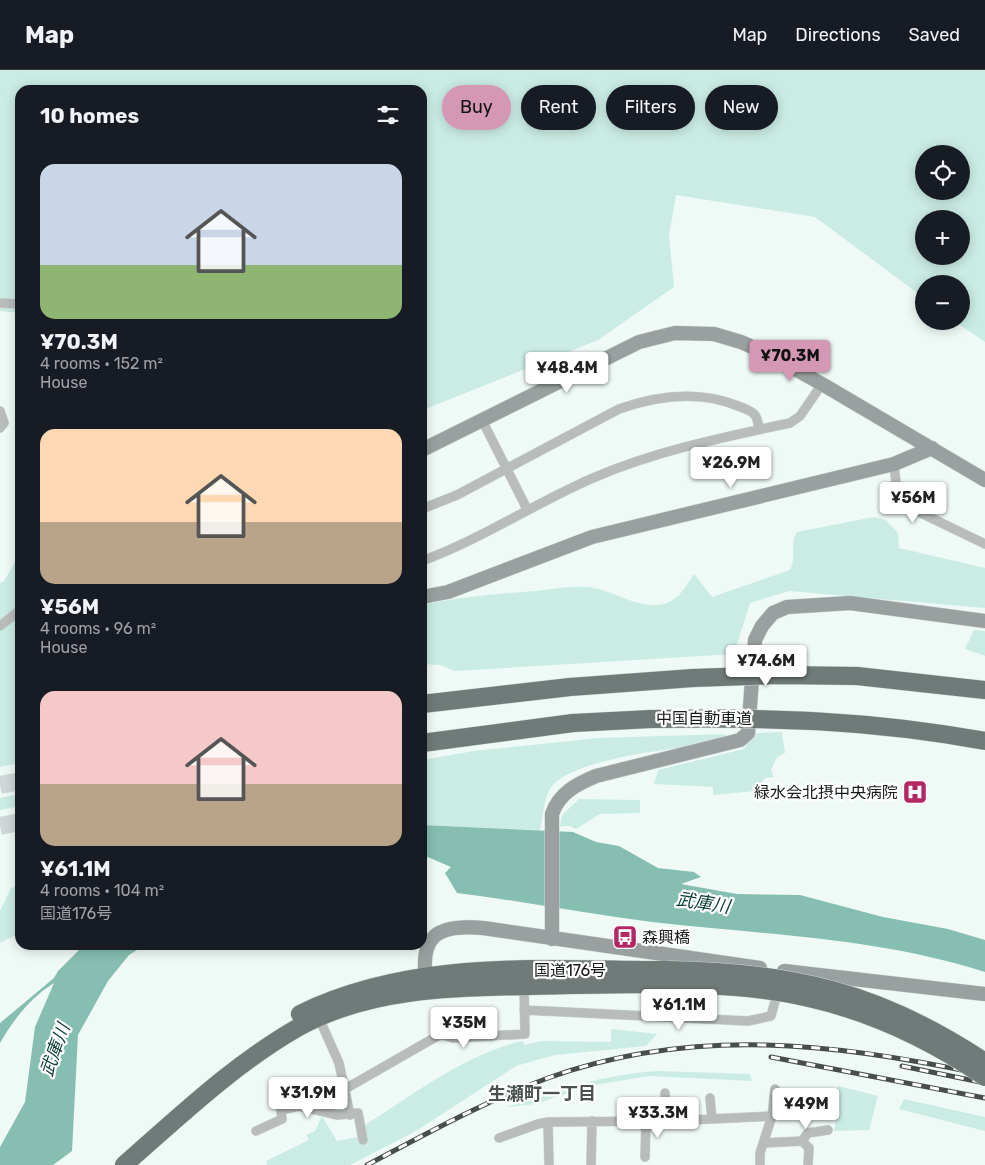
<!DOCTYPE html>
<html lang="en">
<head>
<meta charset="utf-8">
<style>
  :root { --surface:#171b24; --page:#242831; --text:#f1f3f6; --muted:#9ea1a6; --line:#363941; --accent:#d598b4 }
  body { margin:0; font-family:Rubik,"Noto Sans JP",sans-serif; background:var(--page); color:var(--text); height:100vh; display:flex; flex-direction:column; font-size:19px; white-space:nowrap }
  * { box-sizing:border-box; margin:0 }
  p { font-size:16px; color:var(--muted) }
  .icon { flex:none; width:28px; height:28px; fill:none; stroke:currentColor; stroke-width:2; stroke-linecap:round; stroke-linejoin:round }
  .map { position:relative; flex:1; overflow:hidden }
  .sheet { position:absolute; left:15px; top:15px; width:412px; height:865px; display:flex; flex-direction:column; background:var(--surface); border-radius:15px; box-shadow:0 2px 12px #0003 }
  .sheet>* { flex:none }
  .banner { position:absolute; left:442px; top:15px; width:468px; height:45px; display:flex; gap:10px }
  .buttons { position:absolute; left:915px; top:75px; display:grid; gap:10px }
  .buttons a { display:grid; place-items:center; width:55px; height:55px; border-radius:50%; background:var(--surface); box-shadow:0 2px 12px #0003; font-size:25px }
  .price { position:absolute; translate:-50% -42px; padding:0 11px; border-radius:5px; background:#fff; color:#222; font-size:16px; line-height:32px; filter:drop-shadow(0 1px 2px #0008) }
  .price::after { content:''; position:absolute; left:50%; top:30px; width:15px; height:11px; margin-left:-8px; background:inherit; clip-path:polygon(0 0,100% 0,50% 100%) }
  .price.current { background:var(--accent); color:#111 }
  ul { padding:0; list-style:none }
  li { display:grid; align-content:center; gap:10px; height:265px; padding:0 25px }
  li span { display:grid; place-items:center; height:155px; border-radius:15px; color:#555 }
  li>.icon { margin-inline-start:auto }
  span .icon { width:90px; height:90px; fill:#fffc; stroke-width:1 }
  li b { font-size:21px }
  h2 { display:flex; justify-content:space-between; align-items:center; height:60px; padding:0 25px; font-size:21px }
  .pill { padding:0 18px; border-radius:22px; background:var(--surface); box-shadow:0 2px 12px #0003; font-size:18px; line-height:45px }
  .pill.current { background:var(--accent); color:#111 }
  header { display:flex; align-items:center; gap:30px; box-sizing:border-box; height:70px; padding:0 25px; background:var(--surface); border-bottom:1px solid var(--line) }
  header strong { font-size:24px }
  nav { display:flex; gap:28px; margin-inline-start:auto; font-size:18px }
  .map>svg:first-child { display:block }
  .green { fill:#caece4; fill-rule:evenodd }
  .water { fill:#87beb2 }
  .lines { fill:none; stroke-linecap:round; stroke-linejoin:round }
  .highway-tunnel { stroke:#cfd8d6; stroke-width:18; stroke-dasharray:18 9; stroke-linecap:butt }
  .street-casing { stroke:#ccd6d4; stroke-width:10 }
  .secondary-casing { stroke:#ccd6d4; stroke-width:15 }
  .highway-casing { stroke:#ccd6d4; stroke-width:19 }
  .street { stroke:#b8bdbc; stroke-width:9 }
  .secondary { stroke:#99a09f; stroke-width:14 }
  .highway { stroke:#707a78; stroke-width:18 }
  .rail-casing { stroke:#484d4d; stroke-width:5 }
  .rail { stroke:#fff; stroke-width:3; stroke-dasharray:9; stroke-linecap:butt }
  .highway-bridge-casing { stroke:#ccd6d4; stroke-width:19; stroke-linecap:butt }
  .highway-bridge { stroke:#707a78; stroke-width:18 }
  .labels { text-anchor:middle; stroke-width:4.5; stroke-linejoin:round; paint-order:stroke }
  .street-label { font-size:16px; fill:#171a1a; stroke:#fff }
  .poi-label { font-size:16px; fill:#171a1a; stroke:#fff; text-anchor:end }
  .water-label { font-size:18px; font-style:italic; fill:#0b3e36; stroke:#fff }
  .neighbourhood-label { font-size:18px; font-weight:bold; fill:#49524f; stroke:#fff }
</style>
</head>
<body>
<header>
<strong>Map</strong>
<nav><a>Map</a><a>Directions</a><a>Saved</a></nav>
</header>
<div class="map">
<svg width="985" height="1095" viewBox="0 0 985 1095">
  <rect width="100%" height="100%" fill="#effaf7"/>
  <path class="green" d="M0,0H985V272L954,251H961V214H924V228L815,147L676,125L669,166L674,217L598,270L423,340L422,20H20V243L0,241ZM924,84H961V121H924ZM924,149H961V186H924Z
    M874,447L886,450L898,463L899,478L985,498V538L789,521L750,533L734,584L455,601L440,595L423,594L422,535C460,527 497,524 536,521C552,519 569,516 585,517C611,518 632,537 658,535C677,533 684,519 694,504L712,527L790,500C797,487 789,474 797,462Z
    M20,484V693L0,697V513L4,511Z
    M974,560L985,561V586L965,579Z
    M782,662L785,683L777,687L771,700L774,707L765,708L755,721L713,725V717L654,714L658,700L744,679L754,663Z
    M727,664L715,673C680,678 569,688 550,719C544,729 543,748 540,760L423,755L422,690L474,681L598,668Z
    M20,724V736L0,740V728Z
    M579,729L640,730V743L600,744L576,759L570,756H560L562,745Z
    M20,815V863L0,873V841L11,818Z
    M611,959L657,964L646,976L555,985L516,996L416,1061L350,1095H267L266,1091L309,1070L306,1065L315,1061L322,1046L337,1071L358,1067L361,1073L369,1068L362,1057C411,1026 465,984 522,971L525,975L541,971L611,972Z
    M657,1001L750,1004L752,1011L649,1006L594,1015L535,1034L507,1037C558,1019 603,1005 657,1001Z
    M838,1016L878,1026L869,1060L834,1061L837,1041L833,1032Z
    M904,1029L985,1047V1061L899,1039Z"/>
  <path class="water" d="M422,755L573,762L596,772L619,776L658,798L694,802L701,807L681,814L737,824L800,825L883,847L948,859L985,870V902C875,867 765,865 652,852C587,844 522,831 457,823L445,803L451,797L423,785Z
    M84,875H145L129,885L108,911L78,965L72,1081L53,1095H0V1077L25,1032L35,957L54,913C30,928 14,949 0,973V953L54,908L58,901Z"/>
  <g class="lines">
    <path class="highway-tunnel" d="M0,715L20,711
      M0,756L20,752"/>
    <defs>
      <path id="street" d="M0,233L20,234
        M0,341L4,353L0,358
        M482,350L527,439
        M894,394L898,432L985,474
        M422,439L457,425L619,339C656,326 699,320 738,336C743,338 751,340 755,345C758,349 758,355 759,359
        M422,491C482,469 535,433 593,408C655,381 724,367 790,353L800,346L822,314
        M0,556L20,540
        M524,940L748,951L771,946L778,920
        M319,948L339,993L350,1045
        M345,1019L441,964L453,968L525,964L524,916
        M665,1023L667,1051
        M710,1028L712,1049
        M548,1052L549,1095
        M256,1061L282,1049L281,1040L299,1036L337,1045L358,1043L363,1070
        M499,1068L538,1054L548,1052L667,1051L772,1046
        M802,1071L808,1063L828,1060
        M764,1073L802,1071L809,1078L808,1095
        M645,1087L646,1051
        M591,1095L592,1051
        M760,1095V1083L772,1046L775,1019"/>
      <path id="secondary" d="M422,380L639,272L675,263L714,264L741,272L766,283L822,314L985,410
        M422,527L448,522L592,467L894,394L932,378
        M552,869V744C559,723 577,714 596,706L740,670L748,663L755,570L762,556L773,543L787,537L850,533L985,551
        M784,901L985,924
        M427,916C418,866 436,854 483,858L760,898"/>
      <path id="highway" d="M857,606L985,620
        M422,634L570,617L693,608
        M422,673L573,653L651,649
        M300,944C414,888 545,900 668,900
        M124,1095C180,1046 234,994 299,957C368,919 452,917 529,916C575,915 622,914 669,914"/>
    </defs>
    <use href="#street" class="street-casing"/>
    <use href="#secondary" class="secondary-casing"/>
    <use href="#highway" class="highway-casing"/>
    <use href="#street" class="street"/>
    <use href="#secondary" class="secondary"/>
    <use href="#highway" class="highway"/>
    <defs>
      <path id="rail" d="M771,987L985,1028
        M902,996L985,1013
        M367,1095C426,1064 485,1031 548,1008C693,956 838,973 985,1005"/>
    </defs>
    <use href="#rail" class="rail-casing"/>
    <use href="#rail" class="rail"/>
    <defs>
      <path id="highway-bridge" d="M693,608L777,605L857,606
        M651,649C767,647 871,650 985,671
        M668,900C792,902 880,922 985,992
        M669,914C716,915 763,917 809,928C871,942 932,971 985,1007"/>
    </defs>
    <use href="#highway-bridge" class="highway-bridge-casing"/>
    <use href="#highway-bridge" class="highway-bridge"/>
  </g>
  <defs>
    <symbol id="hospital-square" viewBox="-11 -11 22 22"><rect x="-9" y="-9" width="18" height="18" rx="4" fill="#b32864" stroke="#fff"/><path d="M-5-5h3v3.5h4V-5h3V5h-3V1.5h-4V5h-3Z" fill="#fff"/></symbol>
    <symbol id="bus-square" viewBox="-11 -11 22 22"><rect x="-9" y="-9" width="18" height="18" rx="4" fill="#b32864" stroke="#fff"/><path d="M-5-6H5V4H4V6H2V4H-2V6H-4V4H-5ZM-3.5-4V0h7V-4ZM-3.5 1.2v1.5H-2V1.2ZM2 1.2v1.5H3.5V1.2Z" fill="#fff"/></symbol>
  </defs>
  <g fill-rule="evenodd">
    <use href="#hospital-square" x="901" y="708" width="28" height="28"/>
    <use href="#bus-square" x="611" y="853" width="28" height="28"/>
  </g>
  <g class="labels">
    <g class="street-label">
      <text x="704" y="654">中国自動車道</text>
      <text x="570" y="906">国道176号</text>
    </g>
    <g class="poi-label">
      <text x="898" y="728">緑水会北摂中央病院</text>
      <text x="642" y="873" text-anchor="start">森興橋</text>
    </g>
    <g class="water-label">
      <text transform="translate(703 833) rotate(9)" y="6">武庫川</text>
      <text transform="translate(55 980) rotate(-70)" y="6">武庫川</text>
    </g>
    <g class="neighbourhood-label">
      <text x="542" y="1030">生瀬町一丁目</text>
    </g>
  </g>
</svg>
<div class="buttons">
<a><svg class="icon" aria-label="locate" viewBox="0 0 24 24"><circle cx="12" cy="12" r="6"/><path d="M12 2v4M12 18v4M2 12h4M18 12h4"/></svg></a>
<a>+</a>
<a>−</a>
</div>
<b class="price current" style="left:790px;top:312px">¥70.3M</b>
<b class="price" style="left:567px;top:324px">¥48.4M</b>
<b class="price" style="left:731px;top:419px">¥26.9M</b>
<b class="price" style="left:913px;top:454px">¥56M</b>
<b class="price" style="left:766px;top:617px">¥74.6M</b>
<b class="price" style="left:679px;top:961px">¥61.1M</b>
<b class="price" style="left:464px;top:979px">¥35M</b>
<b class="price" style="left:308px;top:1049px">¥31.9M</b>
<b class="price" style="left:806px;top:1060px">¥49M</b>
<b class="price" style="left:658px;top:1069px">¥33.3M</b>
<div class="banner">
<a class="pill current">Buy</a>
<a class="pill">Rent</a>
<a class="pill">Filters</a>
<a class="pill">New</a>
</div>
<section class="sheet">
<h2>10 homes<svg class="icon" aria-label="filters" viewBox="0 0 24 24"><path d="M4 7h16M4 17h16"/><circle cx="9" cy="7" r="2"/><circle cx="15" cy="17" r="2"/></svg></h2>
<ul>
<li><span style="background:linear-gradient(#c9d6e8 65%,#8fb573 0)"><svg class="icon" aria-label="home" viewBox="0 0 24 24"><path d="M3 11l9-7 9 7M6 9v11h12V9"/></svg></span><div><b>¥70.3M</b><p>4 rooms · 152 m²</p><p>House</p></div></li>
<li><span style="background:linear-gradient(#ffd9b3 60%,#b9a48a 0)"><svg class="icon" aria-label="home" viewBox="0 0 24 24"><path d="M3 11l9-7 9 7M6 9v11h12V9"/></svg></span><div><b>¥56M</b><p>4 rooms · 96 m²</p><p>House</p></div></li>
<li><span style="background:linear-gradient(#f6c9c9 60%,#b9a48a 0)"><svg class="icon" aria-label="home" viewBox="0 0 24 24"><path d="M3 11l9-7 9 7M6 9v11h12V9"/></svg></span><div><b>¥61.1M</b><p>4 rooms · 104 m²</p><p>国道176号</p></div></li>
</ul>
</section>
</div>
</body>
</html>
